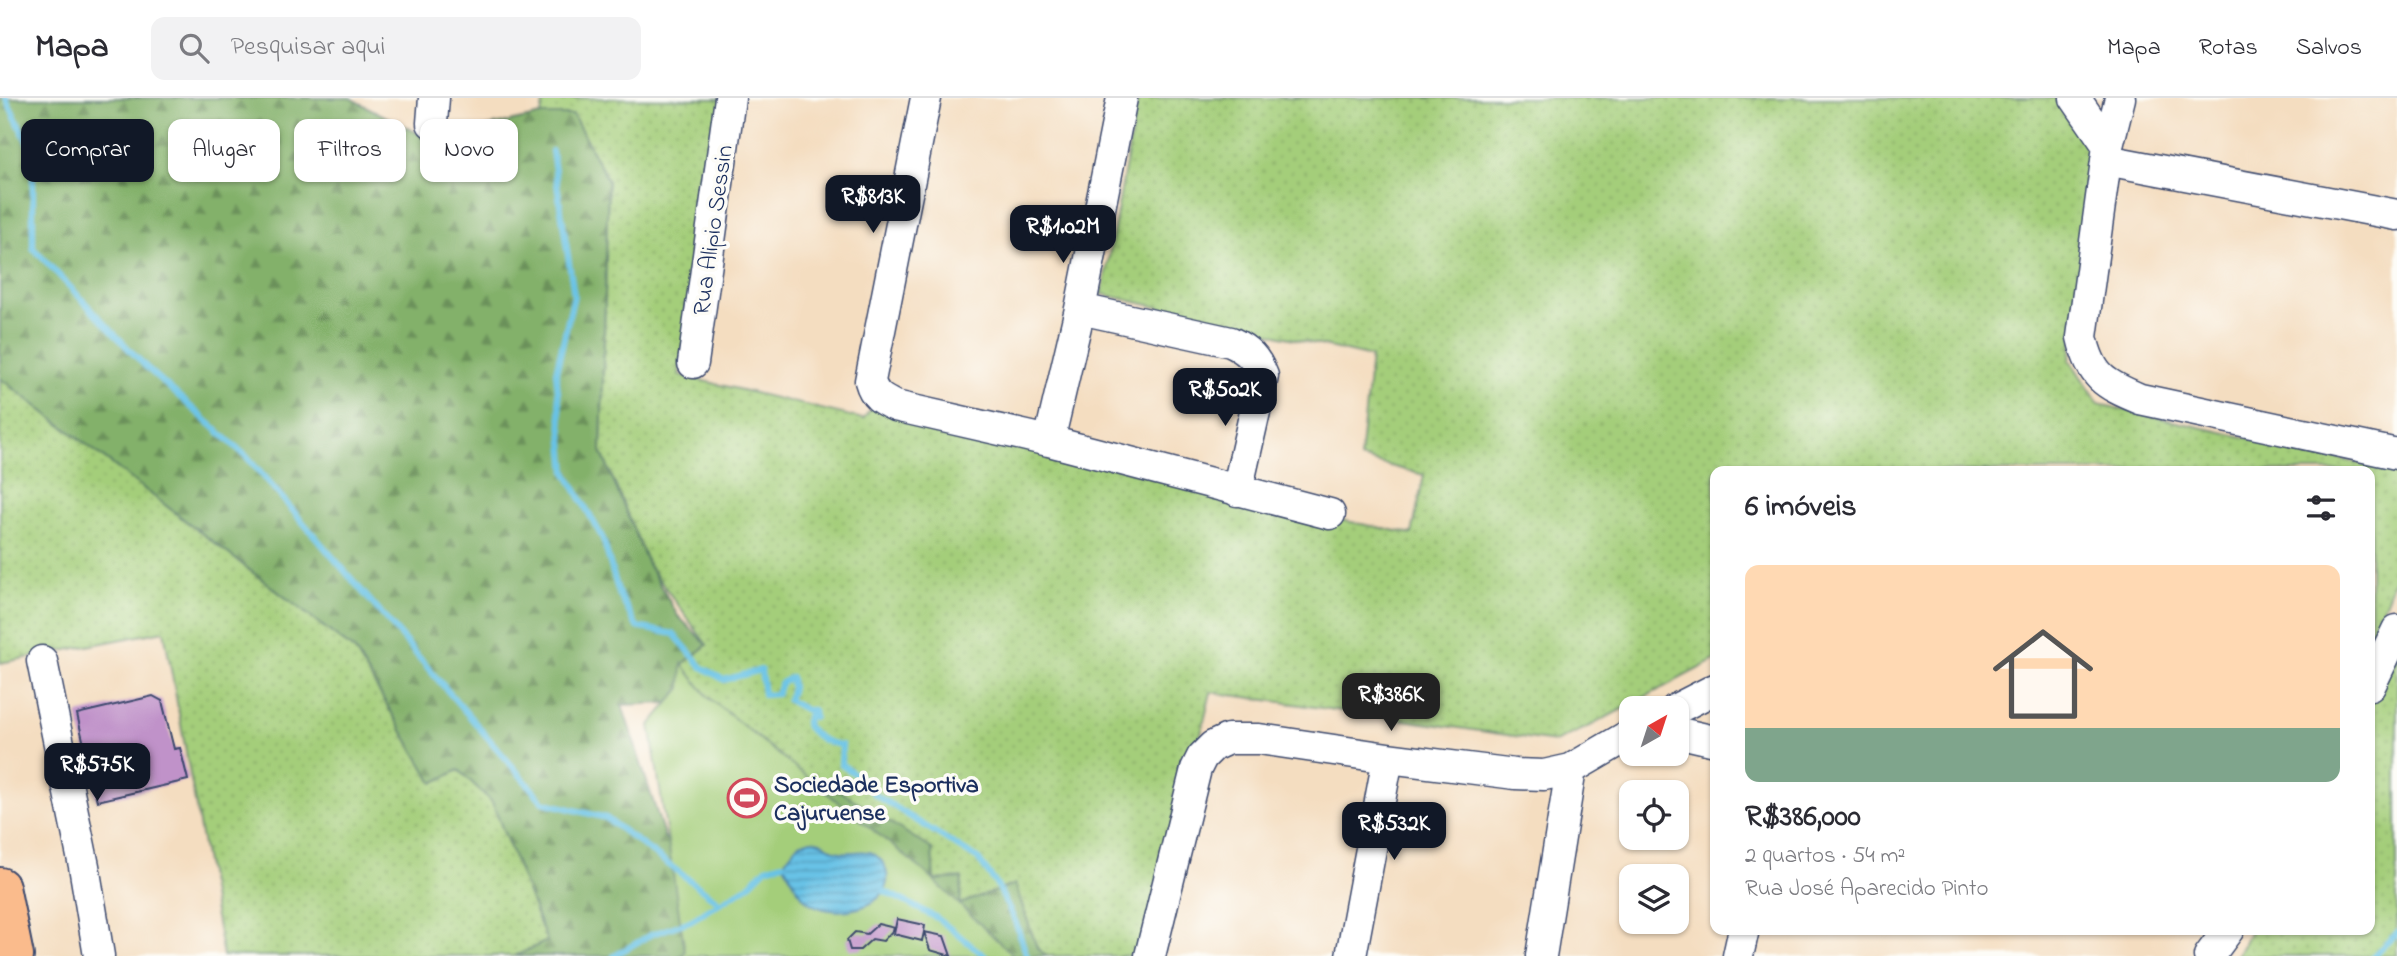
<!DOCTYPE html>
<html lang="pt">
<head>
<meta charset="utf-8">
<style>
  :root { --surface:#fff; --page:#f2f2f3; --text:#2b2b33; --muted:#7c7c81; --line:#e1e1e2; --accent:#111827 }
  body { margin:0; font-family:"Indie Flower",sans-serif; background:var(--page); color:var(--text); height:100vh; display:flex; flex-direction:column; font-size:26px; white-space:nowrap }
  * { box-sizing:border-box; margin:0 }
  p { font-size:23px; color:var(--muted) }
  .icon { flex:none; width:38px; height:38px; fill:none; stroke:currentColor; stroke-width:2; stroke-linecap:round; stroke-linejoin:round }
  .map { position:relative; flex:1; overflow:hidden }
  .panel { position:absolute; left:1710px; top:368px; width:665px; height:469px; display:flex; flex-direction:column; background:var(--surface); border-radius:14px; box-shadow:0 2px 5px #0004 }
  .panel>* { flex:none }
  .hud { position:absolute; left:21px; top:21px; width:665px; height:63px; display:flex; gap:14px }
  .needle { width:46px; rotate:39deg }
  .controls { position:absolute; left:1619px; top:598px; display:grid; gap:14px }
  .controls a { display:grid; place-items:center; width:70px; height:70px; border-radius:14px; background:var(--surface); box-shadow:0 2px 5px #0004; font-size:35px }
  .price { position:absolute; translate:-50% -60px; padding:0 16px; border-radius:14px; background:var(--accent); color:#fff; font-size:23px; line-height:46px; filter:drop-shadow(0 2px 4px #0008) }
  .price::after { content:''; position:absolute; left:50%; top:42px; width:21px; height:16px; margin-left:-10px; background:inherit; clip-path:polygon(0 0,100% 0,50% 100%) }
  .price.selected { background:#222; color:#fff }
  ul { padding:0; list-style:none }
  li { display:grid; align-content:center; gap:14px; height:371px; padding:0 35px }
  li span { display:grid; place-items:center; height:217px; border-radius:14px; color:#555 }
  li>.icon { margin-inline-start:auto }
  span .icon { width:126px; height:126px; fill:#fffc; stroke-width:1 }
  li b { font-size:30px }
  h2 { display:flex; justify-content:space-between; align-items:center; height:84px; padding:0 35px; font-size:30px }
  .pill { padding:0 24px; border-radius:14px; background:var(--surface); box-shadow:0 2px 5px #0004; font-size:24px; line-height:63px }
  .pill.selected { background:var(--accent); color:#fff }
  header { display:flex; align-items:center; gap:42px; box-sizing:border-box; height:98px; padding:0 35px; background:var(--surface); border-bottom:2px solid var(--line) }
  header strong { font-size:33px }
  nav { display:flex; gap:38px; margin-inline-start:auto; font-size:24px }
  .search { width:490px; height:63px; background:var(--page); display:flex; align-items:center; gap:18px; box-sizing:border-box; padding:0 24px; border-radius:14px; color:var(--muted); font-size:26px }
  .map>svg:first-child { display:block }
  .grass { fill:url(#grass-dots); stroke:#607e6c; stroke-width:2 }
  .forest { fill:url(#forest-firs); stroke:#4f7064; stroke-width:2 }
  .garden { fill:#a4ce7a; stroke:#607e6c; stroke-width:2 }
  .water { fill:url(#water-rules); stroke:#4278a2; stroke-width:2 }
  .lines { fill:none; stroke-linecap:round; stroke-linejoin:round }
  .stream { stroke:#68c2e6; stroke-width:6 }
  .building { fill:#c092c9 }
  .minor-casing { stroke:#3c496d; stroke-width:33 }
  .major-casing { stroke:#3c496d; stroke-width:42 }
  .minor { stroke:#fff; stroke-width:30 }
  .major { stroke:#fabb8c; stroke-width:38 }
  .labels { text-anchor:middle; stroke-width:7; stroke-linejoin:round; paint-order:stroke }
  .street-label { font-size:24px; fill:#1b2f5e; stroke:#fdfcf7 }
  .poi-label { font-size:24px; font-weight:bold; fill:#1b2f5e; stroke:#fdfcf7; text-anchor:start }
</style>
</head>
<body>
<header>
<strong>Mapa</strong>
<div class="search"><svg class="icon" aria-label="search" viewBox="0 0 24 24"><circle cx="10" cy="10" r="6"/><path d="M15 15l6 6"/></svg>Pesquisar aqui</div>
<nav><a>Mapa</a><a>Rotas</a><a>Salvos</a></nav>
</header>
<div class="map">
<svg width="2397" height="858" viewBox="0 0 2397 858">
  <defs>
    <pattern id="grass-dots" width="8" height="8" patternUnits="userSpaceOnUse" patternTransform="scale(1.75)"><rect width="8" height="8" fill="#a4ce7a"/><path d="M2 2h.1M6 6h.1" fill="none" stroke="#8db16c" stroke-width="1.8" stroke-linecap="round"/></pattern>
    <pattern id="forest-firs" width="22" height="20" patternUnits="userSpaceOnUse" patternTransform="scale(1.75)"><rect width="22" height="20" fill="#83b16a"/><path d="M5 1l3.5 6h-7zM16 11l3.5 6h-7z" fill="#6a905a"/></pattern>
    <pattern id="water-rules" width="6" height="5" patternUnits="userSpaceOnUse" patternTransform="scale(1.75)"><rect width="6" height="5" fill="#68c2e6"/><path d="M0 2.5h6" fill="none" stroke="#559ebe"/></pattern>
  </defs>
  <rect width="100%" height="100%" fill="#fdfcf7"/>
  <filter id="ink" filterUnits="userSpaceOnUse"><feTurbulence type="fractalNoise" baseFrequency=".0143" numOctaves="2"/><feDisplacementMap in="SourceGraphic" scale="14" xChannelSelector="R" yChannelSelector="G"/><feConvolveMatrix kernelMatrix="1 2 1 2 8 2 1 2 1" color-interpolation-filters="sRGB"/></filter>
  <filter id="wash" filterUnits="userSpaceOnUse"><feTurbulence type="fractalNoise" baseFrequency=".00686" numOctaves="4" result="noise"/><feDisplacementMap in="SourceGraphic" scale="28" xChannelSelector="R" yChannelSelector="G"/><feGaussianBlur stdDeviation="1.57" result="paint"/><feColorMatrix in="noise" values="0 0 0 0 0 0 0 0 0 0 0 0 0 0 0 0 0 1.4 0 .05"/><feComposite in="paint" operator="in"/></filter>
  <g filter="url(#wash)">
    <rect width="100%" height="100%" fill="#f4ddc0"/>
    <path class="grass" d="M544,0L725,1L679,277L863,321L874,307L1245,403L1412,436L1424,377L1360,360L1371,259L1102,196L1138,0H2055L2096,57L2070,262L2099,306L2397,374V475L2370,544V373H1715V562L1592,627L1555,644L1211,594L1148,858H1046L1037,850L1015,787L960,806L832,688L826,696L709,600L682,566L707,547L648,466L601,353L608,83L573,17H541Z
      M0,280L355,553L433,684L459,671L492,704L547,844L515,858H223L164,533L0,565Z
      M2397,554V858H2237L2251,831H2370V603Z"/>
    <path class="forest" d="M0,0H350L429,41L541,17H573L608,83L601,353L648,466L678,518L707,547L683,566L681,590L668,605L622,607L665,740L717,780L728,858H515L547,843L492,704L459,672L433,685L355,553L0,280Z
      M832,688L932,751L934,782L962,780L960,806L1015,786L1037,850L1047,858H978L818,708Z"/>
    <path class="garden" d="M682,566L709,600L925,774L1014,858H680L685,854L650,627L681,590Z"/>
    <path class="water" d="M811,742C827,743 829,752 840,754C850,756 863,751 872,755C879,759 884,765 886,771C898,811 830,824 806,802C797,794 790,776 783,765L798,746Z"/>
    <g class="lines">
      <path class="stream" d="M6,0L33,56V150L146,269L246,358L543,704L606,720L719,804
        M552,53L574,197L556,274L566,374L603,441L619,496L637,529L674,536L702,569L724,582L761,572L764,597L777,596L781,585L791,579L792,590L788,602L806,612H813L814,619L808,618L806,627C816,640 826,645 842,647L841,666L863,682L874,696L978,761L997,787L1015,823L1027,858
        M884,793L937,820L985,858
        M614,858L650,837L690,823L748,788L766,770L783,765
        M2373,858L2397,835"/>
    </g>
    <g id="blocks">
      <path class="building" d="M153,598L162,603L174,651L180,650L188,682L97,703L77,616Z
        M897,821L925,827L924,834L944,838L951,858L930,852L924,834L922,843L894,836Z
        M878,826L895,830L883,843L872,841L860,852H850L847,842L855,834L867,836Z"/>
    </g>
  </g>
  <g filter="url(#ink)">
    <use href="#blocks" fill-opacity="0" stroke="#3c496d" stroke-width="2"/>
    <g class="lines">
      <defs>
        <path id="minor" d="M926,0L870,283C874,298 882,302 895,308L1049,343L1330,416
          M2075,0L2108,48
          M2120,0L2108,48L2082,239C2091,279 2104,286 2140,301L2397,356
          M432,25L434,0
          M2106,62L2397,117
          M1080,211L1231,244C1248,252 1256,260 1263,278L1237,393
          M693,265L730,0
          M1049,343L1080,211L1122,0
          M42,563L84,768L99,858
          M2370,588L2397,532
          M1676,611L1715,591
          M1676,634L1715,643
          M1150,858L1196,671L1202,659L1213,648L1228,641H1259L1388,660L1515,676L1544,677L1571,671L1631,636
          M1351,858L1388,660
          M1541,858L1571,671
          M1738,858L1744,831
          M2209,858L2229,831"/>
        <path id="major" d="M0,789L14,858"/>
      </defs>
      <use href="#minor" class="minor-casing"/>
      <use href="#major" class="major-casing"/>
      <use href="#minor" class="minor"/>
      <use href="#major" class="major"/>
    </g>
  </g>
  <defs>
    <symbol id="stadium-ring" viewBox="-11 -11 22 22"><circle r="9.5" fill="#fdfcf7" stroke="#d1495b" stroke-width="1.5"/><path d="M0-5a6.5 5 0 1 0 0 10a6.5 5 0 1 0 0-10ZM-3.5-1.8h7v3.6h-7Z" fill="#d1495b"/></symbol>
  </defs>
  <g fill-rule="evenodd">
    <use href="#stadium-ring" x="725" y="678" width="44" height="44"/>
  </g>
  <g class="labels">
    <g class="street-label">
      <text transform="translate(712 132) rotate(-82)" y="8">Rua Alipio Sessin</text>
    </g>
    <g class="poi-label">
      <text x="774" y="694">Sociedade Esportiva<tspan x="774" dy="28">Cajuruense</tspan></text>
    </g>
  </g>
</svg>
<div class="controls">
<a><svg class="needle" viewBox="-14 -14 28 28"><path d="M0-13l5 13h-10z" fill="#e53935"/><path d="M0 13l5-13h-10z" fill="#7c7c81"/></svg></a>
<a><svg class="icon" aria-label="locate" viewBox="0 0 24 24"><circle cx="12" cy="12" r="6"/><path d="M12 2v4M12 18v4M2 12h4M18 12h4"/></svg></a>
<a><svg class="icon" aria-label="layers" viewBox="0 0 24 24"><path d="M12 4l9 5-9 5-9-5zM3 14l9 5 9-5"/></svg></a>
</div>
<b class="price" style="left:873px;top:137px">R$813K</b>
<b class="price" style="left:1063px;top:167px">R$1.02M</b>
<b class="price" style="left:1225px;top:330px">R$502K</b>
<b class="price selected" style="left:1391px;top:635px">R$386K</b>
<b class="price" style="left:97px;top:705px">R$575K</b>
<b class="price" style="left:1394px;top:764px">R$532K</b>
<div class="hud">
<a class="pill selected">Comprar</a>
<a class="pill">Alugar</a>
<a class="pill">Filtros</a>
<a class="pill">Novo</a>
</div>
<section class="panel">
<h2>6 imóveis<svg class="icon" aria-label="filters" viewBox="0 0 24 24"><path d="M4 7h16M4 17h16"/><circle cx="9" cy="7" r="2"/><circle cx="15" cy="17" r="2"/></svg></h2>
<ul>
<li><span style="background:linear-gradient(#ffd9b3 75%,#7fa58c 0)"><svg class="icon" aria-label="home" viewBox="0 0 24 24"><path d="M3 11l9-7 9 7M6 9v11h12V9"/></svg></span><div><b>R$386,000</b><p>2 quartos · 54 m²</p><p>Rua José Aparecido Pinto</p></div></li>
</ul>
</section>
</div>
</body>
</html>
